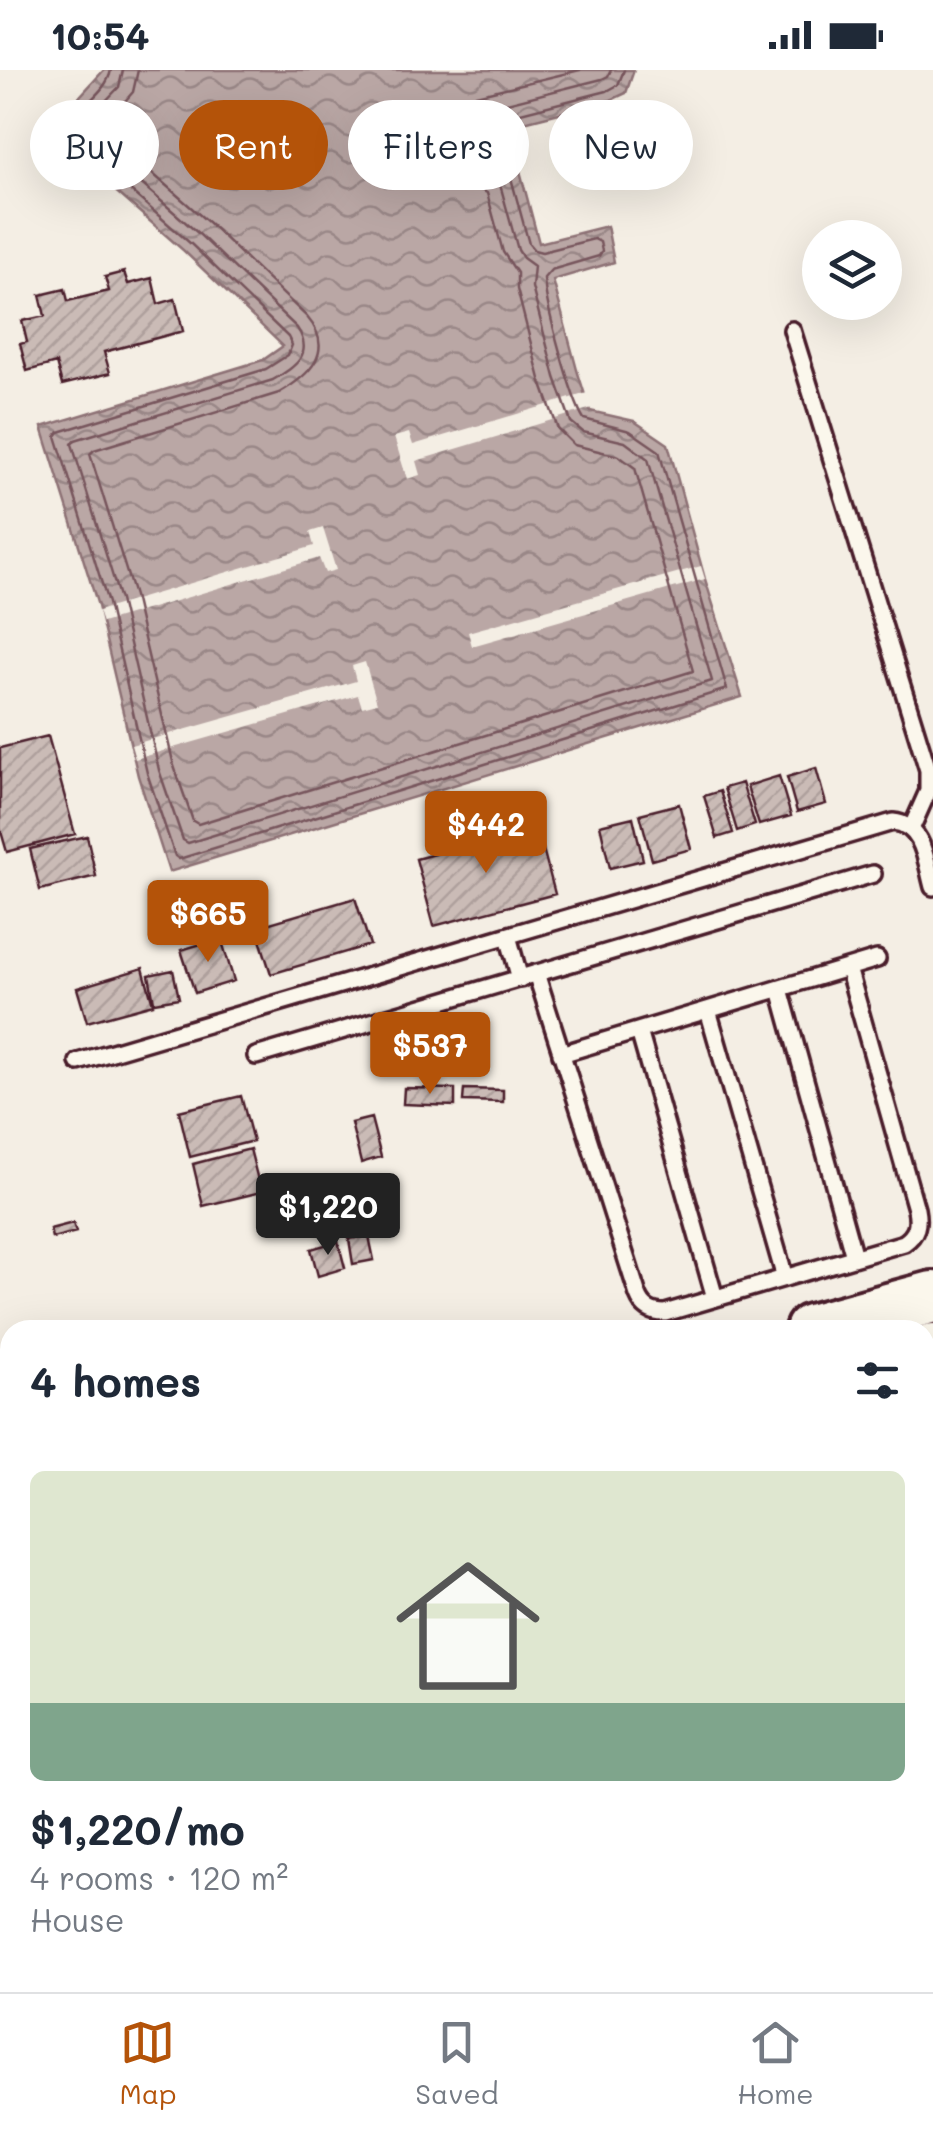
<!DOCTYPE html>
<html lang="en">
<head>
<meta charset="utf-8">
<style>
  :root { --surface:#fff; --page:#f2f2f3; --text:#1f2937; --muted:#747a83; --line:#e0e1e3; --accent:#b45309 }
  body { margin:0; font-family:Mali,sans-serif; background:var(--page); color:var(--text); height:100vh; display:flex; flex-direction:column; font-size:38px; white-space:nowrap }
  * { box-sizing:border-box; margin:0 }
  p { font-size:32px; color:var(--muted) }
  .icon { flex:none; width:55px; height:55px; fill:none; stroke:currentColor; stroke-width:2; stroke-linecap:round; stroke-linejoin:round }
  .map { position:relative; flex:1; overflow:hidden }
  .sheet { position:absolute; left:0px; top:1250px; width:935px; height:672px; display:flex; flex-direction:column; background:var(--surface); border-radius:30px 30px 0 0; box-shadow:0 10px 40px #0002 }
  .sheet>* { flex:none }
  .banner { position:absolute; left:30px; top:30px; width:875px; height:90px; display:flex; gap:20px }
  .fabs { position:absolute; left:802px; top:150px; display:grid; gap:20px }
  .fabs a { display:grid; place-items:center; width:100px; height:100px; border-radius:50%; background:var(--surface); box-shadow:0 10px 40px #0002; font-size:50px }
  .price { position:absolute; translate:-50% -85px; padding:0 22px; border-radius:10px; background:var(--accent); color:#fff; font-size:32px; line-height:65px; filter:drop-shadow(0 2px 5px #0008) }
  .price::after { content:''; position:absolute; left:50%; top:60px; width:30px; height:22px; margin-left:-15px; background:inherit; clip-path:polygon(0 0,100% 0,50% 100%) }
  .price.selected { background:#222; color:#fff }
  ul { padding:0; list-style:none }
  li { display:grid; align-content:center; gap:20px; height:530px; padding:0 30px }
  li+li { border-top:2px solid var(--line) }
  li span { display:grid; place-items:center; height:310px; border-radius:15px; color:#555 }
  li>.icon { margin-inline-start:auto }
  span .icon { width:180px; height:180px; fill:#fffc; stroke-width:1 }
  li b { font-size:42px }
  h2 { display:flex; justify-content:space-between; align-items:center; height:120px; padding:0 30px; font-size:42px }
  .chip { padding:0 35px; border-radius:45px; background:var(--surface); box-shadow:0 10px 40px #0002; font-size:35px; line-height:90px }
  .chip.selected { background:var(--accent); color:#fff }
  .status { display:flex; justify-content:space-between; align-items:center; height:70px; padding:0 50px; background:var(--surface); direction:ltr }
  .status svg { height:28px; fill:currentColor }
  .menu { display:flex; justify-content:space-around; align-items:center; height:140px; border-top:2px solid var(--line); background:var(--surface); font-size:28px; color:var(--muted) }
  .menu a { display:grid; justify-items:center; gap:5px }
  .menu .selected { color:var(--accent) }
  .map>svg:first-child { display:block }
  .water { fill:url(#water-waves); stroke:#8d7174; stroke-width:2.5 }
  .pier { fill:#f4eee4 }
  .lines { fill:none; stroke-linecap:round; stroke-linejoin:round }
  .shore { stroke:#77555c; stroke-width:2.5 }
  .building { fill:url(#building-hatch); stroke:#4a1f2b; stroke-width:2.5 }
  .lane-casing { stroke:#4a1f2b; stroke-width:22 }
  .street-casing { stroke:#4a1f2b; stroke-width:38 }
  .primary-casing { stroke:#4a1f2b; stroke-width:58 }
  .lane { stroke:#fbf7ec; stroke-width:15 }
  .street { stroke:#fbf7ec; stroke-width:30 }
  .primary { stroke:#fbf7ec; stroke-width:50 }
</style>
</head>
<body>
<div class="status"><b>10:54</b><svg viewBox="0 0 49 12"><path d="M0 12V9h3v3zM5 12V6h3v6zM10 12V3h3v9zM15 12V0h3v12zM26 1h20v11H26zM47 4h2v5h-2z"/></svg></div>
<div class="map">
<svg width="933" height="1922" viewBox="0 0 933 1922">
  <defs>
    <pattern id="water-waves" width="16" height="10" patternUnits="userSpaceOnUse" patternTransform="scale(2.5)"><rect width="16" height="10" fill="#baa7a5"/><path d="M0 5q4-4 8 0t8 0" fill="none" stroke="#998787"/></pattern>
    <pattern id="building-hatch" width="6" height="6" patternUnits="userSpaceOnUse" patternTransform="scale(2.5)"><rect width="6" height="6" fill="#cabbb6"/><path d="M-1 1l2-2M0 6l6-6M5 7l2-2" fill="none" stroke="#afa09d"/></pattern>
  </defs>
  <rect width="100%" height="100%" fill="#f4eee4"/>
  <filter id="ink" filterUnits="userSpaceOnUse"><feTurbulence type="fractalNoise" baseFrequency=".01" numOctaves="2"/><feDisplacementMap in="SourceGraphic" scale="20" xChannelSelector="R" yChannelSelector="G"/><feConvolveMatrix kernelMatrix="1 2 1 2 8 2 1 2 1" color-interpolation-filters="sRGB"/></filter>
  <g filter="url(#ink)">
    <path class="water" d="M104,0H634L626,23L611,30L484,62L487,82L514,78L539,173L607,156L614,192L553,210L577,300L590,341L634,351L668,374L705,509L742,627L169,802L138,706L98,536L42,357L263,290L283,276L184,181L55,68L62,46Z"/>
    <path class="pier" d="M587,323L592,338L416,391L420,405L407,409L394,367L409,363L413,375Z
      M323,458L336,500L325,503L319,488L102,553L98,541L314,476L310,462Z
      M701,496L705,509L472,576L468,562Z
      M365,592L377,633L362,637L358,625L135,689L131,675L356,611L352,596Z"/>
    <g class="lines">
      <path class="shore" d="M111,0C106,27 70,38 68,66L191,174L288,267L292,275L288,285L266,299L59,362L56,366L108,533L147,703L175,786L179,789L727,619L659,381L630,361L584,349C571,329 545,233 544,208L551,200L599,186L602,181L600,172L594,169L542,182L534,180L529,174L507,93L503,91L485,92L478,84L474,63L481,53L607,21L618,15L624,0
        M123,0L119,17L82,56V62L199,164L297,258C315,285 294,297 273,310L75,370L72,374L120,530L159,700L183,770L188,773L712,611L648,389L625,372L583,362L571,352L555,307L532,217L534,196L523,188L518,180L498,107C491,105 481,105 475,100C456,87 459,54 475,41L602,9L608,6L611,0
        M138,0L133,22L104,55V61L209,153L307,247C336,281 310,305 279,323L94,380L90,384L134,526L174,696L193,751L198,754L693,601L635,398L619,386L574,375L558,359L540,309L517,219V203L503,182L487,123C478,118 467,115 460,107C437,81 444,38 476,25L580,0"/>
    </g>
    <path class="building" d="M124,202L128,214L152,208L158,234L175,229L183,261L104,282L110,303L62,315L56,293L27,301L20,274L27,272L22,251L45,246L40,225L65,219L68,231L109,221L105,207Z
      M48,666L75,764L7,782L0,758V678Z
      M816,698L826,734L797,742L787,707Z
      M779,706L791,746L759,755L747,716Z
      M742,713L755,755L737,761L724,718Z
      M720,721L733,763L717,768L704,726Z
      M679,734L691,779L652,790L640,744Z
      M633,747L643,790L610,798L600,755Z
      M537,756L555,824L434,856L416,789Z
      M87,766L96,806L40,820L30,779Z
      M355,828L370,875L271,904L256,857Z
      M221,868L234,911L195,923L181,880Z
      M143,898L153,934L87,952L77,918Z
      M173,900L179,928L154,932L149,905Z
      M482,986L483,1003L439,1004L438,987Z
      M404,1018L455,1019V1036L403,1034Z
      M464,1019L503,1020V1032L463,1031Z
      M241,1026L253,1071L190,1087L179,1041Z
      M371,1048L381,1087L361,1093L351,1053Z
      M250,1079L261,1122L203,1136L193,1094Z
      M73,1153L76,1162L52,1168L50,1159Z
      M369,1166L374,1190L353,1194L349,1169Z
      M338,1171L345,1198L318,1206L311,1179Z
      M137,1254L138,1260H87V1256Z
      M10,1284V1331L0,1333V1286Z
      M9,1355L10,1388L0,1389V1357Z
      M8,1541L10,1657L0,1659V1543Z
      M10,1702V1721L1,1722L6,1764L0,1765V1703Z
      M933,1783V1849L925,1851V1785Z
      M65,1912H112L114,1922H67Z
      M133,1912H175L135,1922Z
      M268,1912H322L324,1919L334,1918V1922H219Z
      M579,1912H642L644,1922H581Z
      M644,1912H711L713,1917L702,1922H647Z
      M751,1912H847L848,1915L820,1922H754Z"/>
    <g class="lines">
      <defs>
        <path id="lane" d="M792,260L928,700V721L912,757
          M508,866L520,909
          M536,903L638,1225C643,1238 651,1243 665,1243L904,1173C917,1164 919,1154 916,1139L848,898
          M780,919L854,1187
          M708,940L785,1208
          M639,961L715,1228
          M561,984L877,889
          M256,986L873,804
          M78,992L893,752C924,755 926,792 933,817
          M0,1407L10,1408"/>
        <path id="street" d="M925,1460L933,1458
          M925,1753L933,1750
          M0,1814L10,1811
          M371,1922L403,1912"/>
        <path id="primary" d="M811,1260L933,1227
          M925,1282L933,1279
          M0,1458L10,1456
          M0,1507L10,1504"/>
      </defs>
      <use href="#lane" class="lane-casing"/>
      <use href="#street" class="street-casing"/>
      <use href="#primary" class="primary-casing"/>
      <use href="#lane" class="lane"/>
      <use href="#street" class="street"/>
      <use href="#primary" class="primary"/>
    </g>
  </g>
</svg>
<div class="fabs">
<a><svg class="icon" aria-label="layers" viewBox="0 0 24 24"><path d="M12 4l9 5-9 5-9-5zM3 14l9 5 9-5"/></svg></a>
</div>
<b class="price" style="left:486px;top:806px">$442</b>
<b class="price" style="left:208px;top:895px">$665</b>
<b class="price" style="left:430px;top:1027px">$537</b>
<b class="price selected" style="left:328px;top:1188px">$1,220</b>
<div class="banner">
<a class="chip">Buy</a>
<a class="chip selected">Rent</a>
<a class="chip">Filters</a>
<a class="chip">New</a>
</div>
<section class="sheet">
<h2>4 homes<svg class="icon" aria-label="filters" viewBox="0 0 24 24"><path d="M4 7h16M4 17h16"/><circle cx="9" cy="7" r="2"/><circle cx="15" cy="17" r="2"/></svg></h2>
<ul>
<li><span style="background:linear-gradient(#dfe7d0 75%,#7fa58c 0)"><svg class="icon" aria-label="home" viewBox="0 0 24 24"><path d="M3 11l9-7 9 7M6 9v11h12V9"/></svg></span><div><b>$1,220/mo</b><p>4 rooms · 120 m²</p><p>House</p></div></li>
</ul>
</section>
</div>
<nav class="menu">
<a class="selected"><svg class="icon" aria-label="map" viewBox="0 0 24 24"><path d="M3 6l6-2 6 2 6-2v14l-6 2-6-2-6 2zM9 4v14M15 6v14"/></svg>Map</a>
<a><svg class="icon" aria-label="saved" viewBox="0 0 24 24"><path d="M7 4h10v16l-5-4-5 4z"/></svg>Saved</a>
<a><svg class="icon" aria-label="home" viewBox="0 0 24 24"><path d="M3 11l9-7 9 7M6 9v11h12V9"/></svg>Home</a>
</nav>
</body>
</html>
